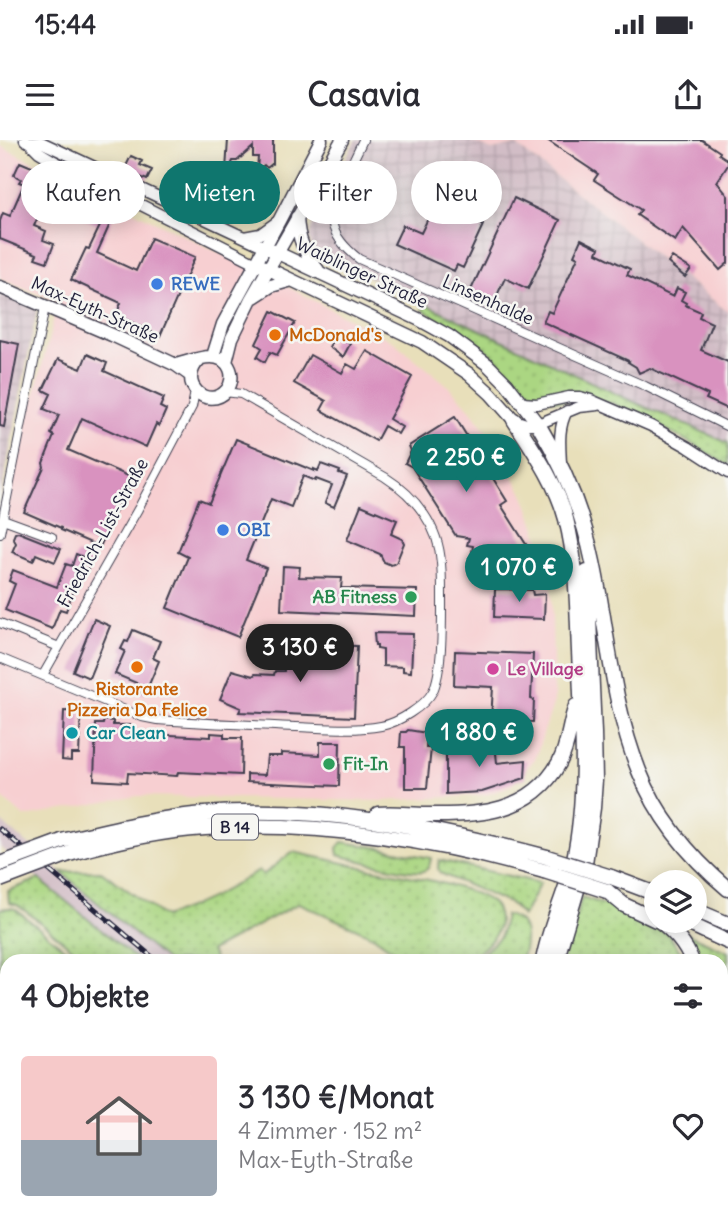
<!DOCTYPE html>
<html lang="de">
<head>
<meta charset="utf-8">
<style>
  :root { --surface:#fff; --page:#f7f7f7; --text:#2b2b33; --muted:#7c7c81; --accent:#0f766e }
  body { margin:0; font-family:Delius,sans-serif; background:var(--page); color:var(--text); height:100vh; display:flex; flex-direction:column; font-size:26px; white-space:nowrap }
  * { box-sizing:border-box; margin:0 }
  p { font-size:23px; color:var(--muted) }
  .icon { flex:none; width:38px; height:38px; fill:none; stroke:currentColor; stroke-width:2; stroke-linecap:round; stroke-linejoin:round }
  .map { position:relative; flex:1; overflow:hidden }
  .side { position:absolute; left:0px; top:814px; width:728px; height:275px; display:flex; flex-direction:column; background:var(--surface); border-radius:21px 21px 0 0; box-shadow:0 4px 18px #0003 }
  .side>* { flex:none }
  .top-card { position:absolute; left:21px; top:21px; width:686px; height:63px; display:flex; gap:14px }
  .tools { position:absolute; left:644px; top:730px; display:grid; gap:14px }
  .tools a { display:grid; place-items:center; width:63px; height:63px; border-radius:50%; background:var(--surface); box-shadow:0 4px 18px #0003; font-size:35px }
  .price { position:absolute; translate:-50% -60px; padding:0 16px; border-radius:24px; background:var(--accent); color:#fff; font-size:23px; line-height:46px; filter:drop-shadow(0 2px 4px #0008) }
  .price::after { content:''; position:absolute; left:50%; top:42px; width:21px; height:16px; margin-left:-10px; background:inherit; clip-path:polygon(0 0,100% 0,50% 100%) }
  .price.selected { background:#222; color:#fff }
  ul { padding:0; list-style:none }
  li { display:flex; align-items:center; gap:21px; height:175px; padding:0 21px }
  li span { display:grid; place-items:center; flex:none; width:196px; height:140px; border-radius:7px; color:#555 }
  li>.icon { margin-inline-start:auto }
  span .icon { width:84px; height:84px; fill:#fffc; stroke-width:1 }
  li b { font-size:30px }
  h2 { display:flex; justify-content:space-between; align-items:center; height:84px; padding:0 21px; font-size:30px }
  .tag { padding:0 24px; border-radius:32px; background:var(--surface); box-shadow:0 4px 18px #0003; font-size:24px; line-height:63px }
  .tag.selected { background:var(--accent); color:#fff }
  .status { display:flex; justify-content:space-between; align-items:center; height:49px; padding:0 35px; background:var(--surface); direction:ltr }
  .status svg { height:19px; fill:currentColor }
  header { display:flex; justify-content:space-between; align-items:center; height:91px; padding:0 21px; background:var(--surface); font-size:32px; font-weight:700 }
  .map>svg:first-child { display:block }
  .built { fill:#f7cfd1 }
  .industrial { fill:url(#industrial-grid) }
  .railway { fill:#d2bdc6 }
  .grass { fill:url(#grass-dots); stroke:#667c5e; stroke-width:2 }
  .building { fill:#d992bf }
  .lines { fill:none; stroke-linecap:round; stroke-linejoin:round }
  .minor-casing { stroke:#403e4e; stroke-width:10 }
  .tertiary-casing { stroke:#403e4e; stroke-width:13 }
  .secondary-casing { stroke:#403e4e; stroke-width:15 }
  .trunk-casing { stroke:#403e4e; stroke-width:17 }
  .minor { stroke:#fff; stroke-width:8 }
  .tertiary { stroke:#fff; stroke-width:10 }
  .secondary { stroke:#fff; stroke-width:12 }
  .trunk { stroke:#fff; stroke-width:14 }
  .rail-casing { stroke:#22223b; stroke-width:5 }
  .rail { stroke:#f6f6f2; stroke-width:2.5; stroke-dasharray:8; stroke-linecap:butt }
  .trunk-bridge-casing { stroke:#403e4e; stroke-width:17; stroke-linecap:butt }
  .trunk-bridge { stroke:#fff; stroke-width:14 }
  .shop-dot { fill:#3f7fe0; stroke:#f6f6f2; stroke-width:2.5 }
  .food-dot { fill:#e8710a; stroke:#f6f6f2; stroke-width:2.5 }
  .leisure-dot { fill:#2e9e5b; stroke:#f6f6f2; stroke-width:2.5 }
  .hotel-dot { fill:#d1479c; stroke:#f6f6f2; stroke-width:2.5 }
  .culture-dot { fill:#0f9aa8; stroke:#f6f6f2; stroke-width:2.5 }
  .labels { text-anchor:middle; stroke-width:5; stroke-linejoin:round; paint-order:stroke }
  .shield { fill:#f6f6f2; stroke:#626272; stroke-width:2 }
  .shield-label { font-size:16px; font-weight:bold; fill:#22223b }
  .street-label { font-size:18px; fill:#22223b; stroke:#f6f6f2 }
  .shop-label { font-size:18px; font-weight:bold; fill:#366cbe; stroke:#f6f6f2; text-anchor:start }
  .food-label { font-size:18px; font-weight:bold; fill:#c56008; stroke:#f6f6f2; text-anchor:start }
  .leisure-label { font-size:18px; font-weight:bold; fill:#27864d; stroke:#f6f6f2; text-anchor:end }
  .hotel-label { font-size:18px; font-weight:bold; fill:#b23c85; stroke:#f6f6f2; text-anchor:start }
  .culture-label { font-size:18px; font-weight:bold; fill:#0d838f; stroke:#f6f6f2; text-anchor:start }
</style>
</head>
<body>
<div class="status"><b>15:44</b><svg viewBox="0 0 49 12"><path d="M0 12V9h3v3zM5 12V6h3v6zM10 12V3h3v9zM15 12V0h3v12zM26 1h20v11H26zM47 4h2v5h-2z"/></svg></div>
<header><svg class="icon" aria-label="menu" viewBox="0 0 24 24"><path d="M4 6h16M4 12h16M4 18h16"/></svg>Casavia<svg class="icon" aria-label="share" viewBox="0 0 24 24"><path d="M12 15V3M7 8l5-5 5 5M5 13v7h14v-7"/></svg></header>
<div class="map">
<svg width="728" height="1088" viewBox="0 0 728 1088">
  <defs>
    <pattern id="industrial-grid" width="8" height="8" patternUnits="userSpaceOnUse" patternTransform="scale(1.75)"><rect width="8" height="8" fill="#d2bdc6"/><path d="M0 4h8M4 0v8" fill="none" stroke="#b4a2ab"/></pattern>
    <pattern id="grass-dots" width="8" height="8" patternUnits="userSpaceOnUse" patternTransform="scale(1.75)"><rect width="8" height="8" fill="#abd682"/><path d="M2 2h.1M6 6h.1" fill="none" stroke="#93b771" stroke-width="1.8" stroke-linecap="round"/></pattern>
  </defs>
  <rect width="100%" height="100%" fill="#f6f6f2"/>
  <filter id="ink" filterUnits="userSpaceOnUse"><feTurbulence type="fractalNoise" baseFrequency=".0143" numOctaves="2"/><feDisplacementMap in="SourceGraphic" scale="14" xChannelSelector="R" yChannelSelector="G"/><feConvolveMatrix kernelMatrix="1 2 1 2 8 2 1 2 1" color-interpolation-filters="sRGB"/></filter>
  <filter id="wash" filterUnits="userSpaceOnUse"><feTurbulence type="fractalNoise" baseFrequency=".00686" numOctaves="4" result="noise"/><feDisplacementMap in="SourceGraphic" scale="28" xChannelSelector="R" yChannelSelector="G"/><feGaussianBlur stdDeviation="1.57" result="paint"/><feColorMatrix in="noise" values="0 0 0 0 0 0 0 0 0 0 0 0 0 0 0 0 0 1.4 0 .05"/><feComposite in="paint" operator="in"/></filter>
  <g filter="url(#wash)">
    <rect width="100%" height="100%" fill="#e8dfba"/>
    <path class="built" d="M468,0H728V172L516,5L492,10Z
      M0,6L265,135L394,202L445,243L465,263L487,292L524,355L544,410L551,435L554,561L535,619L512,645L486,655L382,661L138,656L25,677L0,656V371L37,245L58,162L0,138Z"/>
    <path class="industrial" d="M355,0H468L492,10L516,5L728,172V303L627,259L315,112L311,106L309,98L311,88Z
      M0,154L37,170L0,360Z"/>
    <path class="railway" d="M0,681L81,748L167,821H139L0,707Z"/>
    <path class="grass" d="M425,164L627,259L728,303V325L680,297L612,263L531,259C511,247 505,225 488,211C468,194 444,183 423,170Z
      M342,702L381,708L431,718C430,724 429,730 423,731C409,735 354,719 338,715L337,708Z
      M292,712C318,717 344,723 370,729C394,733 486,747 496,768C507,792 485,807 469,821H408L373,796L299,763L211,811L216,821H167L61,732L101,731L165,777C199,765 229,750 259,730L263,735Z
      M439,720L540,743L523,776L511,764L440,733L438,728Z
      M39,739L139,821H98L83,817L32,776L17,765L9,763L8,751Z
      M582,757L638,776L667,793L687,821H562Z
      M9,768L15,769L80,821H7V914L0,906V769Z
      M505,775C530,779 527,802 521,821H475L500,797Z
      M676,789L728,812V891L721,892V821H696Z
      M728,914V998L721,997V916Z
      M7,1009V1082H146L143,1088H0V1019Z
      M721,1071L728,1078V1088H527L519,1082H721Z
      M153,1082H455L463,1088H150Z"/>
    <g id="blocks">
      <path class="building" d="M228,0H273V23L267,28L264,25L257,30L258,17H253V7L237,21H233L227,34L263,48L259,57L213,40L214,36L201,31L204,25L216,30L218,27L226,30Z
        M547,0H702L720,12L719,14L728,20V25L717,42L728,56V123L720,130L683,88L675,101L637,75L641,70L594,40L598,34Z
        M131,16L142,21L140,25L152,30L147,40L124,30Z
        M20,22L39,30L37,34L52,41L47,51L34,45L28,58L43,65L34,86L46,91L43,100L54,104L47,122L35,118L37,114L0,99V81L3,73L10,76L24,44L19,42L21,39L14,35Z
        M447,39L479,54L468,78L483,85L463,128L457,125L454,131L394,104L403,85L421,93Z
        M51,47L87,63L92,54L104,60L100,69L114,75L97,113L136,131L151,98L195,117L160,196L116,175L121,163L71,140L86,108L89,109L100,86L81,77L83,72L63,63L59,70L44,63Z
        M514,58L560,80L528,149L505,138L494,162L470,152Z
        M581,99L599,108L597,113L630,129L627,135L673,157L677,148L685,152L681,160L686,163L685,165L701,172L699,177L712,183L701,210L728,222V269L706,259L708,255L650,228L639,233L636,227L628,222L629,221L543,182L548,171L552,173L578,117L574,115Z
        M672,117L691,129L685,137L668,123Z
        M272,171L295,183L277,215L270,212L265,222L257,217L262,208L256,204Z
        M335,196L341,199V198L350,204L343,217L329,207Z
        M0,200L19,204L4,287L0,286Z
        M367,211L412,237L389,279L402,287L398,294L384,286L376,301L321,270L326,261L294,243L310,215L342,233L347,224L356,229Z
        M87,214L107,223L104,231L164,258L160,267L166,270L159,286L156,284L146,307L82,278L68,310L133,338L123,362L120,361L100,407L61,390V388L24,372L44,327L43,323L54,296L51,294L59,275L44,269L51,254L43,250L58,219L81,229Z
        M455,277L507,361L501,365L529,409L490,434L478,414L472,412L473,406L467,405L469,398L456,396L412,327L405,323L411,311L409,306Z
        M236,299L314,331V329L318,331L321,324L340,331L339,333L347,336L334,367L325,363L332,345L316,339L315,341L303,336L291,367L271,359L246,420L266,428L238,497L167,468L188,417L178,412L199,359L209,363Z
        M361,365L397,380L391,394L402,399L404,403L396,423L391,425L384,422L380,414L347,400Z
        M18,392L61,409L55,422L36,414L33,421L12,412L16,403L13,398L15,393Z
        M76,414L91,420L87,432L81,430L66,471L60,469L52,489L5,470L15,444L9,441L13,430L57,447L66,424L72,426Z
        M283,426L300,427L299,437L342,438L341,448L417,450L416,476L281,470Z
        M495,449L532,450L533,455L545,454L544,479L494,477Z
        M94,479L110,486L89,538L73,531Z
        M133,490L160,501L153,518L159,521L145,554L137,551L139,544L115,534L125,511L121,509L125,501L128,502Z
        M374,493L413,494L411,532L403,531V527L383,526V510L377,509V505H375Z
        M285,504L357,506L354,577L239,572L241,568L220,559L232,530L253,536L255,534L274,535L275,531H284Z
        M455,511L533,514L531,559L534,560L533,582L491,580L493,547L454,545Z
        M64,571L81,572L79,614H71V621L62,620Z
        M104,580L113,581V585H130L129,591L149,592V594L211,597V593L224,594V598H242L241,635L178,632L177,636L128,633L127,642L94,640L96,584H103Z
        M408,590L427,593L426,608H431L427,648H405V607H400L401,592H406Z
        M320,602H340L339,646L247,642V634L265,635L267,616H281V613L320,615Z
        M481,603H495L497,623L526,620L525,638L482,652L446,654V607Z"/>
    </g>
  </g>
  <g filter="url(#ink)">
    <use href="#blocks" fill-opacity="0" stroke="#403e4e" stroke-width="2"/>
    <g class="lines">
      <defs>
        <path id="minor" d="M363,0C356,14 350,27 344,41C327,77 326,93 359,119L645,246L728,287
          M3,379L52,397
          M0,393L45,167
          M0,483L59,507
          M0,518L142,577L157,580C203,583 249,585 296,587C324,588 353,591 381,586C398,583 425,566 433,551C443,529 442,481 442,455C442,445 442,434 441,423C439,386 415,356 385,337L241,254L225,252
          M43,535L138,369L192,267L195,251"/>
        <path id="tertiary" d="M25,0L30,3L39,12L54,21L256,123
          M30,3L41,2L265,107
          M244,97L260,94L278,81
          M522,263L537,264L569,257H580L591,260L651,286L688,307L728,333
          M514,280L526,284H538L579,267L598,265
          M561,323C560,305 558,287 567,271"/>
        <path id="secondary" d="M297,77C298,99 304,113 318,130
          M265,107L418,179L449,196L487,224L507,244L538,284
          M256,123L422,202L469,234L491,254L514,280
          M0,147L112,195L176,225L190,235
          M254,157L271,146L292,140
          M213,216L223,184L280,79L321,0
          M226,222L232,198L251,159L342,0
          M176,225C192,221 221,207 230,229C233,236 231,245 227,250C208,272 175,243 200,219"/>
        <path id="trunk" d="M514,280C534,311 556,342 566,379C577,421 577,467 579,511C582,578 588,653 574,719C566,754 549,786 543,821
          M538,284C564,327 583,373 593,422C608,492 612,564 639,631C657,677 690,717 728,749
          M378,674C394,672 411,675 427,675C478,676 531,673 559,623C569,605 569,584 576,566
          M62,701C109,690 155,678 204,674C320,664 435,688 547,717
          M69,714C114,701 159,691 205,688C319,681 434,700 544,731
          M611,737L656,754
          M607,751L624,765L656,780
          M695,770L728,784
          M658,780C674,791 685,804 692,821
          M681,780L728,802
          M556,821L585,723L593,668L595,640L594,593L587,432
          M721,899L728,897"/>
      </defs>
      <use href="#minor" class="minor-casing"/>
      <use href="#tertiary" class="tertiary-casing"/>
      <use href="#secondary" class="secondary-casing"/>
      <use href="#trunk" class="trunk-casing"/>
      <use href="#minor" class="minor"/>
      <use href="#tertiary" class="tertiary"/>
      <use href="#secondary" class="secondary"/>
      <use href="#trunk" class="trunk"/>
      <defs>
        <path id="rail" d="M0,689L157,821
          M463,1082L470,1088"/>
      </defs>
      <use href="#rail" class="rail-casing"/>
      <use href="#rail" class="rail"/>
      <defs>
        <path id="trunk-bridge" d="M547,717L611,737
          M0,724L62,701
          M544,731L607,751
          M0,740L69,714"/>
      </defs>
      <use href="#trunk-bridge" class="trunk-bridge-casing"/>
      <use href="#trunk-bridge" class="trunk-bridge"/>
    </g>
  </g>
  <g class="shop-dot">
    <circle cx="157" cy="144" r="7"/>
    <circle cx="223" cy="390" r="7"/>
  </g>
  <g class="food-dot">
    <circle cx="275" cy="195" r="7"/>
    <circle cx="137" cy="527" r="7"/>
  </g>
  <g class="leisure-dot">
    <circle cx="411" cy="457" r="7"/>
    <circle cx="329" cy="624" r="7"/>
  </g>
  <circle class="hotel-dot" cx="493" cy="529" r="7"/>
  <circle class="culture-dot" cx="72" cy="593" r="7"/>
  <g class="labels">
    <rect class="shield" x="212" y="674.5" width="46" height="25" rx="5"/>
    <g class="shield-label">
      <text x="235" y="693">B 14</text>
    </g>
    <g class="street-label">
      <text transform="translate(362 133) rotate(25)" y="6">Waiblinger Straße</text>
      <text transform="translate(488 160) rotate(24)" y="6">Linsenhalde</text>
      <text transform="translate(95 170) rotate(24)" y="6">Max-Eyth-Straße</text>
      <text transform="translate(103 393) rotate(-61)" y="6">Friedrich-List-Straße</text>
    </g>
    <g class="shop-label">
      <text x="171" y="150">REWE</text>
      <text x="237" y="396">OBI</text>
    </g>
    <g class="food-label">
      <text x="289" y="201">McDonald's</text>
      <text x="137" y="555" text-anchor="middle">Ristorante<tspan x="137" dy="21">Pizzeria Da Felice</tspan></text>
    </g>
    <g class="leisure-label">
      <text x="397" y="463">AB Fitness</text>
      <text x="343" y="630" text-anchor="start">Fit-In</text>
    </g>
    <g class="hotel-label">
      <text x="507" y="535">Le Village</text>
    </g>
    <g class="culture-label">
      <text x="86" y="599">Car Clean</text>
    </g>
  </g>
</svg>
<div class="tools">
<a><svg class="icon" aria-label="layers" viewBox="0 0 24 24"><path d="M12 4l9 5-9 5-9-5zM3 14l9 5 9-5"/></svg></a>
</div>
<b class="price" style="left:466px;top:354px">2 250 €</b>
<b class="price" style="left:519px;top:464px">1 070 €</b>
<b class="price selected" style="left:300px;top:544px">3 130 €</b>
<b class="price" style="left:479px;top:629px">1 880 €</b>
<div class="top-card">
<a class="tag">Kaufen</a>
<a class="tag selected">Mieten</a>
<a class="tag">Filter</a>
<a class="tag">Neu</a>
</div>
<section class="side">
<h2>4 Objekte<svg class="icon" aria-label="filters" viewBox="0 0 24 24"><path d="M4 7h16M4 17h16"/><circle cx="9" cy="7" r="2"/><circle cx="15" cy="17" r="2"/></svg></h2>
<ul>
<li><span style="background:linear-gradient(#f6c9c9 60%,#9aa5b1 0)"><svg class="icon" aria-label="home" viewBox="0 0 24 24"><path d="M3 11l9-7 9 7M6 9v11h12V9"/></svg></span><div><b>3 130 €/Monat</b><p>4 Zimmer · 152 m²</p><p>Max-Eyth-Straße</p></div><svg class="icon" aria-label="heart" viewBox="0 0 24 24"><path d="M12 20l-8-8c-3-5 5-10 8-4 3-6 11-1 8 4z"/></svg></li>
</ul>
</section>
</div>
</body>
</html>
